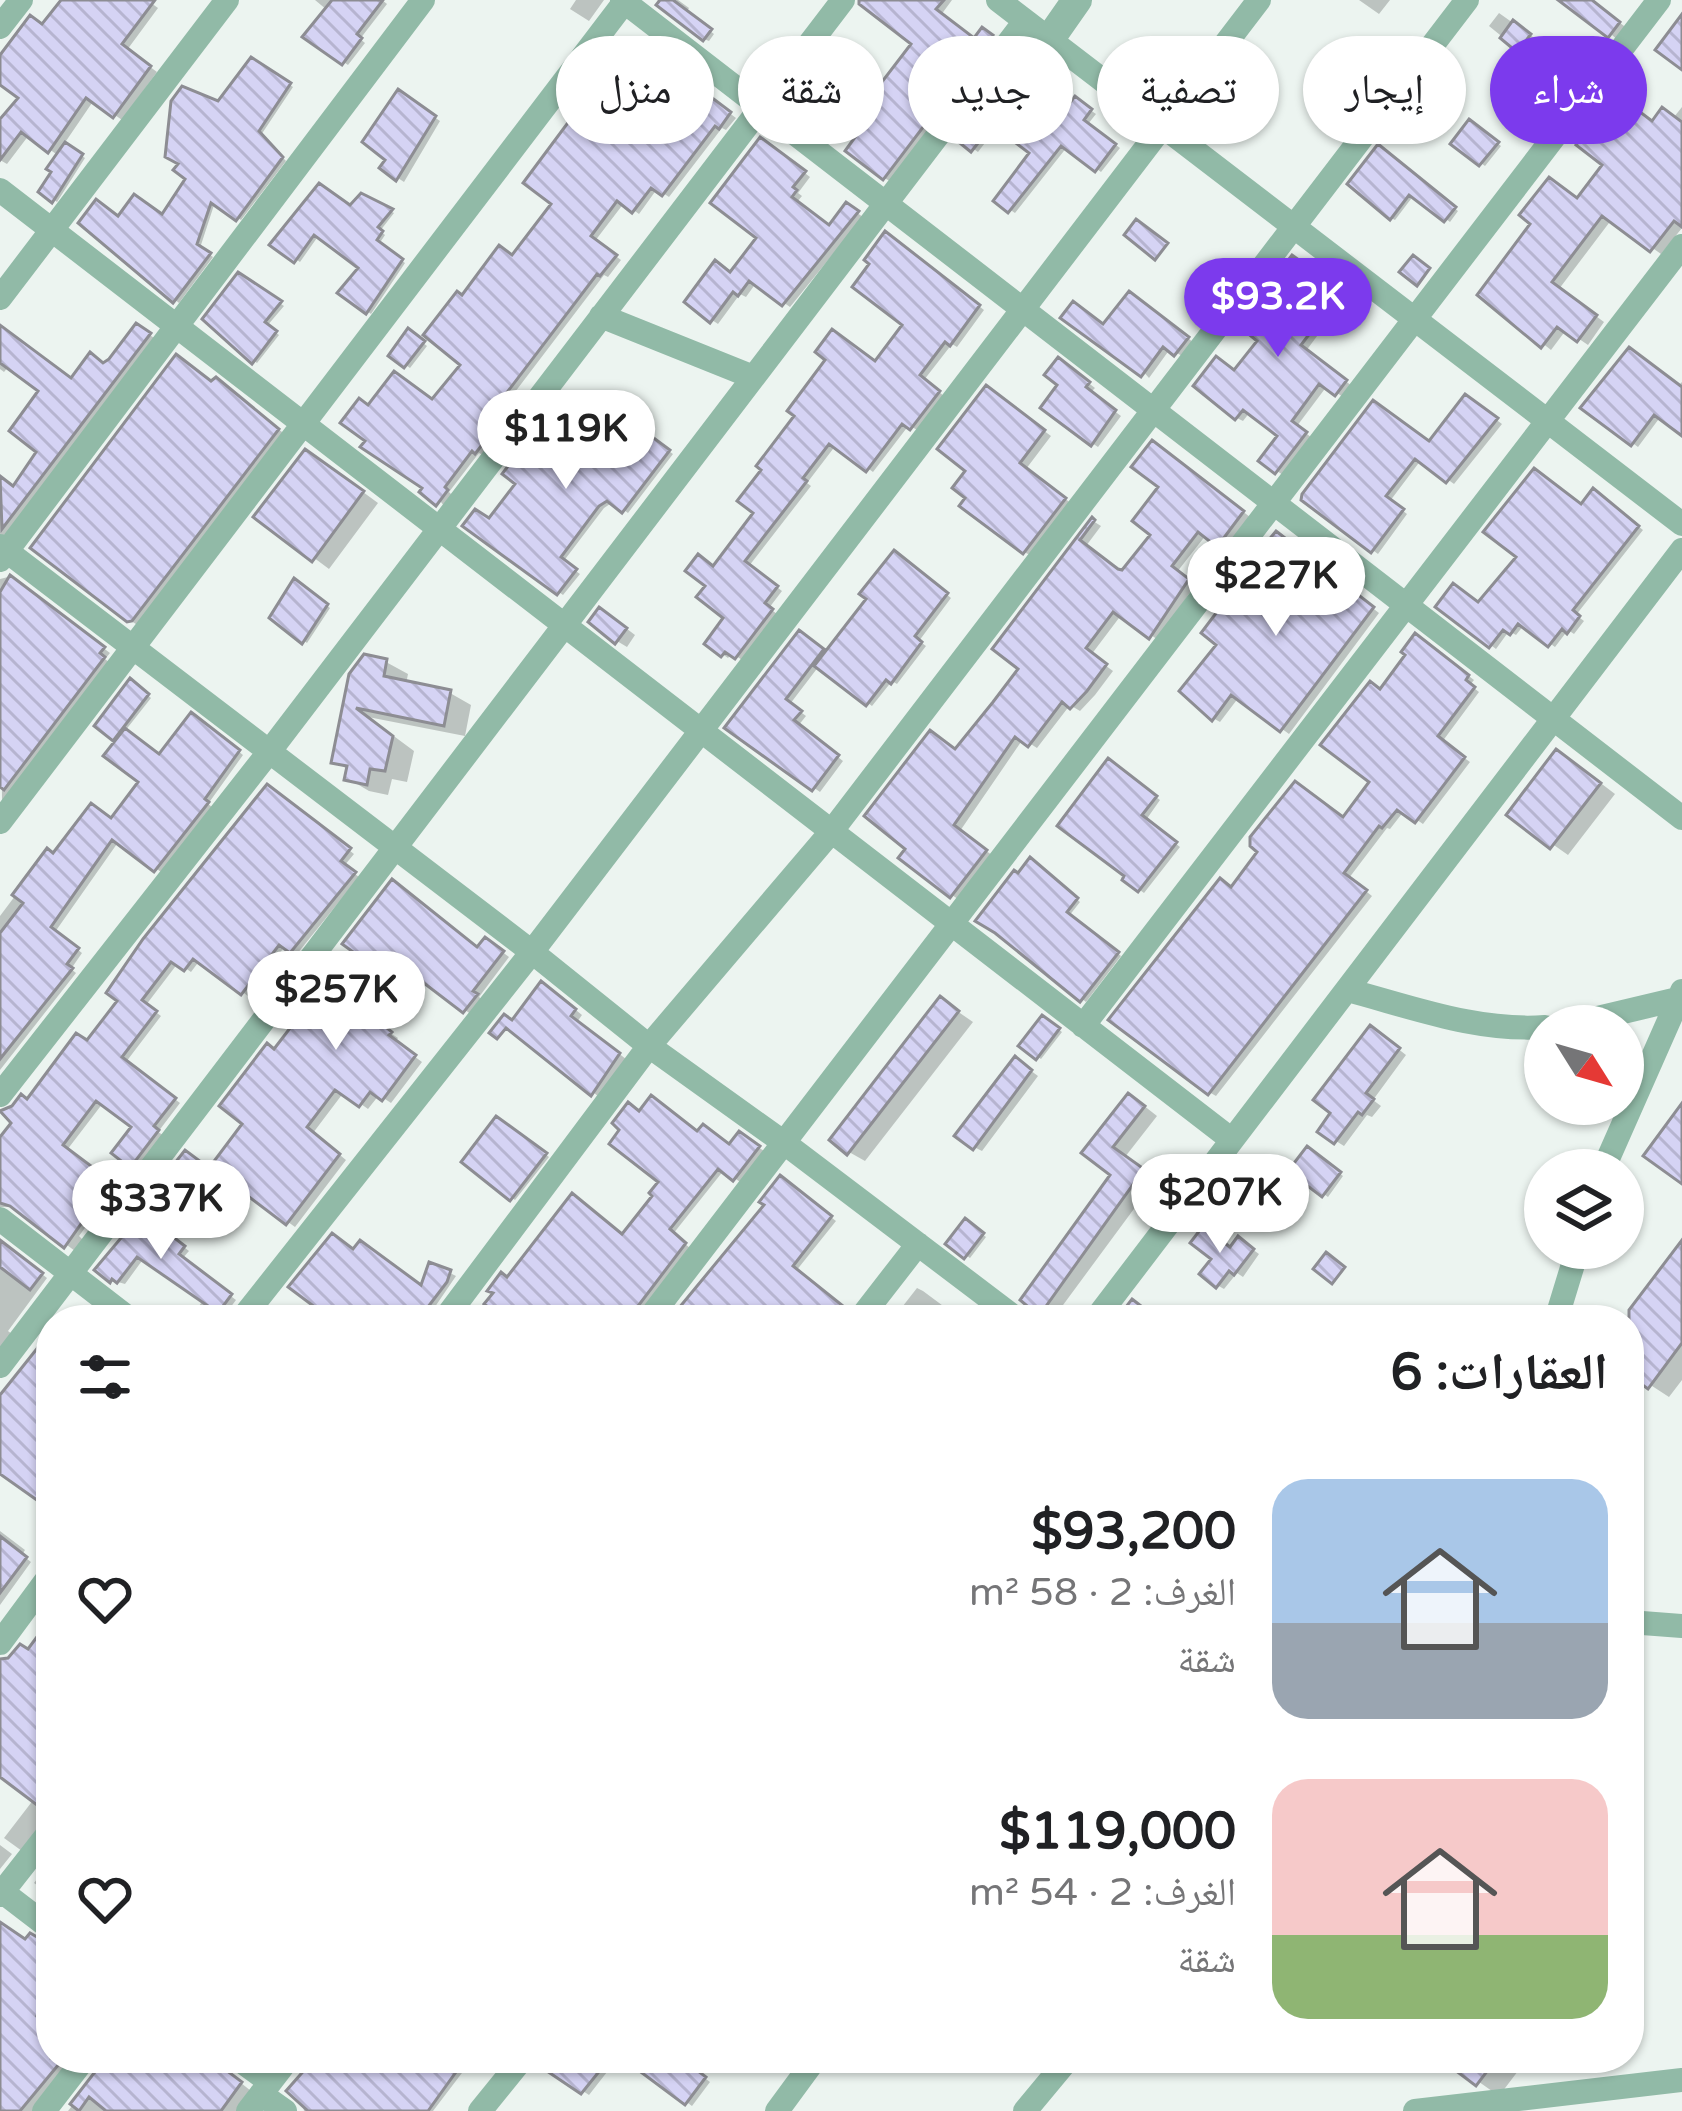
<!DOCTYPE html>
<html lang="ar">
<head>
<meta charset="utf-8">
<style>
  :root { --surface:#fff; --page:#f2f2f2; --text:#202124; --muted:#757577; --accent:#7c3aed }
  body { margin:0; font-family:"Varela Round","Noto Naskh Arabic",sans-serif; background:var(--page); color:var(--text); direction:rtl; height:100vh; display:flex; flex-direction:column; font-size:45px; white-space:nowrap }
  * { box-sizing:border-box; margin:0 }
  p { font-size:39px; color:var(--muted) }
  .icon { flex:none; width:66px; height:66px; fill:none; stroke:currentColor; stroke-width:2; stroke-linecap:round; stroke-linejoin:round }
  .map { position:relative; flex:1; overflow:hidden; direction:ltr }
  .details { position:absolute; left:36px; top:1305px; width:1608px; height:768px; display:flex; flex-direction:column; background:var(--surface); border-radius:48px; box-shadow:0 3px 9px #0004; direction:rtl }
  .details>* { flex:none }
  .hud { position:absolute; left:36px; top:36px; width:1611px; height:108px; direction:rtl; display:flex; gap:24px }
  .needle { width:78px; rotate:127deg }
  .controls { position:absolute; left:1524px; top:1005px; display:grid; gap:24px }
  .controls a { display:grid; place-items:center; width:120px; height:120px; border-radius:50%; background:var(--surface); box-shadow:0 3px 9px #0004; font-size:60px }
  .price { position:absolute; translate:-50% -102px; padding:0 27px; border-radius:42px; background:#fff; color:#222; font-size:39px; line-height:78px; filter:drop-shadow(0 3px 6px #0008) }
  .price::after { content:''; position:absolute; left:50%; top:72px; width:36px; height:27px; margin-left:-18px; background:inherit; clip-path:polygon(0 0,100% 0,50% 100%) }
  .price.current { background:var(--accent); color:#fff }
  ul { padding:0; list-style:none }
  li { display:flex; align-items:center; gap:36px; height:300px; padding:0 36px }
  li span { display:grid; place-items:center; flex:none; width:336px; height:240px; border-radius:36px; color:#555 }
  li>.icon { margin-inline-start:auto }
  span .icon { width:144px; height:144px; fill:#fffc; stroke-width:1 }
  li b { font-size:51px }
  h2 { display:flex; justify-content:space-between; align-items:center; height:144px; padding:0 36px; font-size:51px }
  .chip { padding:0 42px; border-radius:54px; background:var(--surface); box-shadow:0 3px 9px #0004; font-size:42px; line-height:108px }
  .chip.current { background:var(--accent); color:#fff }
  .map>svg:first-child { display:block }
  .shadow { fill:#0003 }
  .building { fill:url(#building-back-hatch); stroke:#8d8d93; stroke-width:3 }
  .lines { fill:none; stroke-linecap:round; stroke-linejoin:round }
  .minor { stroke:#91baa7; stroke-width:24 }
  .tertiary { stroke:#91baa7; stroke-width:30 }
</style>
</head>
<body>
<div class="map">
<svg width="1682" height="2111" viewBox="0 0 1682 2111">
  <defs>
    <pattern id="building-back-hatch" width="6" height="6" patternUnits="userSpaceOnUse" patternTransform="scale(3)"><rect width="6" height="6" fill="#d5d3f4"/><path d="M-1 5l2 2M0 0l6 6M5-1l2 2" fill="none" stroke="#b6b4d0"/></pattern>
  </defs>
  <rect width="100%" height="100%" fill="#ecf4f0"/>
  <path class="shadow" d="M64,0H147L158,8L127,50L157,72L122,120L94,100L64,144L85,158L57,202L42,191L59,156L29,135L7,164L0,160V124L22,98L0,81V60L44,27Z
    M315,0H382L387,4L360,39L365,43L348,65L306,36L327,10Z
    M576,0H604L589,21L570,9Z
    M657,0H678L689,8L686,13L714,34L709,41L704,39Z
    M861,0H952L941,15L975,41L983,31L998,41L890,181L884,178L865,129L873,98L915,43Z
    M1359,0H1390L1379,14Z
    M1571,0H1590L1628,29L1619,41Z
    M1499,13L1537,40L1524,57L1543,72L1524,97L1500,80L1521,52L1489,26Z
    M1021,59L1045,76L1032,94L1063,117L1080,103L1096,114L1088,124L1120,148L1101,172L1067,147L1015,213L997,201L1033,153L998,126L978,152L960,139Z
    M670,60L687,73L683,78L736,118L726,130L722,128L669,197L657,189L639,214L624,203L595,241L621,260L608,277L604,275L506,404L509,406L485,437L492,443L483,455L479,453L449,492L452,495L444,506L370,408L433,402L464,364L463,298L513,258L623,112Z
    M252,61L293,87L261,135L286,161L241,220L215,202L200,248L213,257L179,303L82,223L163,218L189,178L182,163Z
    M399,93L440,121L404,182L383,168L389,159Z
    M1682,107V228L1661,254L1612,219L1559,289L1604,322L1588,345L1566,330L1551,350L1481,294L1579,201L1606,164L1617,130L1674,117Z
    M1470,123L1501,146L1485,166L1455,144Z
    M767,144L810,177L798,193L802,196L797,202L830,228L847,206L863,217L790,307L756,283L746,297L740,294L718,324L712,320L731,275L760,237Z
    M1382,150L1458,211L1450,222L1414,195L1395,220L1391,218Z
    M362,197L394,213L380,231L385,235L379,244L405,263L371,314L342,293L363,268L319,235L300,262L274,244L351,208Z
    M892,238L984,310L957,347L952,344L924,380L944,396L917,430L909,425L873,472L836,445L807,483L811,486L749,566L782,591L769,608L777,614L742,660L732,653L728,658L708,644L728,618L714,569L907,325Z
    M1299,263L1346,297L1306,351L1352,386L1343,397L1327,386L1297,426L1312,438L1283,475L1277,471L1281,435L1250,412L1243,421L1237,418L1197,386L1236,373L1261,340Z
    M239,276L284,306L267,326L279,335L257,363L254,361Z
    M1135,298L1193,342L1182,356L1170,349L1149,378L1104,327Z
    M143,331L156,339L10,533L0,536V478L14,489L41,452L42,390L9,366L4,372L0,369V332L72,381L105,366Z
    M409,332L427,346L410,368L392,355Z
    M1065,365L1095,388L1090,393L1121,416L1098,447L1092,443L1061,385Z
    M1682,382V432L1661,416L1638,447L1584,407L1678,386Z
    M212,383L226,387L287,436L139,626L128,619Z
    M994,394L1051,436L1026,469L1072,504L1032,556L1024,552L969,470Z
    M1471,401L1502,424L1454,484L1421,460L1390,501L1407,514L1378,554L1304,499L1430,445Z
    M602,403L673,454L628,513L613,502L604,508L563,562L580,574L563,595L467,525L490,522L519,484L565,451Z
    M1160,448L1250,517L1226,549L1206,535L1177,572L1195,585L1158,640L1122,614L1091,655L1113,671L1095,695L1080,711L1070,705L1037,748L1023,739L960,831L993,856L959,900L902,858L957,753L1022,668L996,649L1093,521L1101,526L1086,546L1120,573L1154,534L1162,487Z
    M322,462L378,503L329,569L258,516Z
    M1599,495L1643,530L1576,615L1584,621L1574,634L1568,630L1555,647L1524,625L1516,635L1509,631L1496,649L1439,606L1479,605Z
    M1283,539L1379,613L1289,734L1239,697L1220,722L1213,718L1257,600L1286,561Z
    M900,557L951,598L919,641L926,646L897,684L892,681L872,706L819,666L790,704L806,716L798,726L843,761L820,792L728,727L806,637L827,654Z
    M8,577L110,653L105,659L110,663L2,802L0,579Z
    M295,582L330,608L307,643L273,618Z
    M610,616L635,635L627,647L617,641Z
    M1423,641L1474,680L1470,685L1479,692L1442,742L1470,762L1423,824L1404,811L1390,829L1387,828L1349,878L1372,896L1216,1096L1209,1092L1232,890L1344,820L1373,782L1381,692Z
    M386,662L408,674L406,684L450,693L471,705L465,736L368,717L414,751L407,782L392,779L388,795L369,791L347,778L349,770L334,761L352,676Z
    M131,682L151,698L125,731L160,757L197,719L243,755L208,804L212,807L161,872L119,841L55,932L82,953L71,969L76,973L0,1070V916L48,852L54,856L112,821L142,782L119,741L98,726Z
    M1573,762L1615,794L1568,855L1510,814Z
    M1114,765L1160,800L1146,820L1180,847L1144,893L1126,880Z
    M273,791L354,854L344,866L359,877L297,954L285,946L248,996L200,960L191,972L178,963L146,1005L161,1016L126,1062L180,1103L158,1132L163,1135L138,1168L132,1165L135,1127L103,1103L67,1150L115,1187L79,1236L83,1240L75,1251L16,1207H0V1142L28,1102L88,1044Z
    M1035,863L1080,902L1069,916L1121,956L1086,1002L997,930L1019,877Z
    M493,945L509,957L479,997L483,1000L472,1015L428,983L423,989L419,987L386,1030L398,1038L395,1042L422,1062L391,1103L379,1095L368,1109L344,1092L313,1133L346,1160L295,1227L244,1190L230,1208L223,1204L210,1171L246,1123L276,1052L333,991Z
    M550,989L582,1015L577,1022L626,1059L600,1098L513,1023Z
    M941,1000L973,1022L865,1161L849,1152Z
    M1043,1018L1062,1032L1041,1059L1022,1046Z
    M1379,1034L1406,1055L1373,1100L1381,1106L1372,1117L1367,1115L1344,1146L1336,1141Z
    M1023,1065L1038,1076L982,1151L974,1147Z
    M1143,1105L1157,1116L1125,1157L1156,1179L1052,1320L1040,1313L1114,1174L1085,1153Z
    M640,1114L730,1148L740,1135L764,1151L740,1182L724,1170L673,1234L690,1248L639,1320H475L509,1280L624,1237L657,1195L662,1181Z
    M497,1119L549,1157L515,1200L465,1161Z
    M1308,1150L1343,1176L1328,1197L1292,1171Z
    M786,1182L836,1221L796,1271L847,1311L840,1320H673Z
    M149,1220L189,1251L182,1259L236,1300L221,1320H188L202,1302L144,1258L125,1284L111,1280Z
    M966,1222L986,1237L970,1258L950,1244Z
    M0,1242L47,1278L8,1331L12,1334L0,1349Z
    M1245,1244L1259,1254L1243,1277L1237,1273L1224,1289L1217,1285L1231,1250Z
    M1682,1245V1380L1669,1397L1629,1371V1320H1625Z
    M354,1252L423,1289L450,1273L456,1276L426,1320H337Z
    M917,1288L923,1291L962,1320H892Z
    M0,1531L25,1550L22,1555L31,1562L0,1605Z
    M51,1623V1817L22,1851L4,1838L34,1799L2,1775L0,1778V1662L29,1653Z
    M0,1845L12,1854L0,1869Z
    M51,1861V1895L34,1883Z
    M0,1990L51,2027V2058H72L33,2111H0Z
    M103,2058H184L221,2067L251,2091L237,2111H68L102,2068Z
    M319,2058H463L459,2064L465,2069L433,2111H304L302,2101Z
    M546,2058H618L589,2095L542,2064Z
    M627,2058H678L710,2082L692,2106Z
    M1445,2058H1528L1499,2096Z"/>
  <path class="building" d="M61,0H155L122,44L151,66L113,118L86,98L48,153L21,132L0,160V119L18,98L0,85V55L30,15L42,24Z
    M332,0H383L357,34L362,38L342,65L302,37Z
    M660,0H673L712,29L703,41L656,5Z
    M859,0H944L936,9L974,38L982,27L993,35L883,180L845,151L861,129L833,108L854,81L872,95L911,44L859,4Z
    M1558,0H1592L1620,22L1608,38Z
    M1682,14V70L1655,50Z
    M1513,20L1531,34L1518,51L1538,66L1516,96L1496,81L1517,52L1500,38Z
    M664,53L683,68L679,73L731,112L719,129L715,126L662,196L651,188L632,213L617,201L591,236L617,255L600,276L597,274L502,399L505,401L481,432L488,437L475,454L472,451L445,487L448,490L436,506L419,492L422,488L360,447L365,441L340,423L359,398L368,405L394,371L432,399L460,365L423,335L457,291L462,295L499,245L512,255L551,204L523,183L593,89L622,108Z
    M1020,55L1042,72L1029,89L1062,113L1075,96L1092,109L1084,120L1116,144L1095,172L1061,146L1008,213L993,201L1029,153L992,125L971,152L955,139Z
    M251,57L291,83L259,131L283,157L236,221L211,203L197,244L211,253L173,303L78,223L96,199L118,216L134,194L162,214L185,179L173,170L178,164L165,157L171,101L182,86L218,101Z
    M398,89L436,116L396,181L379,168L385,160L362,142Z
    M1632,106L1652,121L1662,107L1682,122V227L1674,221L1650,252L1602,216L1552,282L1597,315L1577,342L1557,327L1541,348L1477,295L1530,224L1519,215L1549,177L1577,198L1602,165L1576,145L1599,115L1616,127Z
    M1469,119L1499,142L1479,166L1450,144Z
    M760,137L806,171L793,187L797,190L792,197L829,225L846,202L859,211L782,306L749,281L738,296L733,292L710,323L684,302L715,260L730,272L756,238L710,203Z
    M65,142L83,154L52,203L38,192L51,172L46,169Z
    M1378,144L1456,207L1444,222L1409,195L1390,220L1347,184Z
    M319,183L350,205L361,193L393,209L378,227L383,231L377,240L403,259L366,314L337,293L358,268L314,235L294,263L269,245Z
    M1136,219L1168,243L1155,260L1124,235Z
    M885,231L980,305L950,346L945,342L920,375L940,391L910,430L902,424L866,472L829,444L803,478L807,481L745,561L778,586L765,603L773,609L735,659L725,652L721,657L704,644L723,618L696,597L705,586L685,571L698,554L713,566L753,513L737,501L761,470L756,466L794,416L787,411L825,360L815,352L832,329L875,361L902,325L852,287L869,264L864,260Z
    M1292,255L1342,291L1301,345L1347,380L1335,396L1319,384L1292,421L1307,432L1275,474L1258,461L1277,436L1243,410L1235,420L1193,386L1216,356L1234,370L1257,341L1239,326Z
    M1413,255L1430,268L1417,286L1399,272Z
    M238,272L282,301L265,322L277,331L252,364L202,319Z
    M1129,291L1189,337L1174,356L1163,347L1141,377L1060,318L1073,301L1103,324Z
    M136,323L151,333L2,529L0,476L13,486L36,452L9,431L38,391L0,363V325L71,378L90,352L103,363L109,359Z
    M408,328L425,341L404,368L388,356Z
    M1629,347L1682,387V436L1654,415L1631,446L1580,408Z
    M176,354L211,381L216,377L279,429L132,621L127,622L30,548Z
    M1058,357L1090,382L1086,387L1116,410L1091,446L1040,408L1057,385L1044,375Z
    M986,385L1045,430L1020,463L1066,498L1023,554L959,506L965,498L952,488L965,471L937,449Z
    M1465,394L1498,418L1446,483L1415,459L1386,496L1404,509L1371,553L1301,500L1302,494L1373,400L1429,441Z
    M601,399L670,450L622,513L607,501L599,506L561,557L577,569L557,595L462,526L475,509L489,518L515,484L502,474L537,428L564,448Z
    M1152,440L1244,511L1217,547L1198,532L1172,566L1189,579L1149,639L1113,612L1086,648L1107,664L1087,691L1070,709L1062,702L1028,747L1015,737L954,825L987,850L950,898L898,858L905,849L864,816L930,730L955,749L993,702L1018,669L992,649L1092,517L1095,520L1080,540L1118,569L1122,570L1150,535L1132,521L1158,487L1131,467Z
    M305,449L364,491L312,562L253,517Z
    M1534,468L1581,504L1593,488L1639,526L1573,610L1580,616L1567,634L1562,629L1548,647L1518,624L1510,635L1503,630L1489,648L1435,607L1453,583L1478,602L1516,557L1483,532Z
    M1276,531L1374,607L1280,732L1231,695L1212,721L1179,691L1216,645L1201,633L1238,584L1255,597L1282,561L1263,547Z
    M894,550L948,593L915,636L922,642L891,684L886,680L866,706L814,666L866,599L859,594Z
    M10,575L105,647L100,653L105,657L4,790L0,787V592Z
    M294,578L328,604L302,644L269,618Z
    M599,607L627,628L615,644L588,622Z
    M799,630L824,649L786,699L802,711L794,720L839,755L812,791L724,728Z
    M1415,633L1469,675L1466,680L1475,687L1438,736L1465,757L1415,823L1397,810L1382,828L1379,826L1344,873L1367,890L1208,1095L1108,1020L1220,878L1231,887L1257,852L1250,846V837L1295,781L1343,817L1369,782L1320,745L1370,681L1380,689L1405,655L1401,652Z
    M364,654L387,659L384,676L451,690L444,726L356,708L393,736L385,771L370,769L367,785L344,780L347,766L331,763L349,674Z
    M130,678L149,694L113,741L94,726Z
    M191,712L240,750L205,799L209,802L154,872L112,840L51,927L79,948L67,964L73,968L0,1059V933L23,903L12,895L47,848L53,853L91,803L111,818L138,782L103,756L125,728L159,754Z
    M1556,749L1601,783L1550,849L1506,815Z
    M1108,758L1157,796L1142,815L1177,842L1138,892L1122,880L1124,876L1057,826Z
    M267,784L351,848L341,861L356,872L290,953L279,945L241,995L193,959L184,971L171,962L142,1000L157,1011L122,1057L176,1098L154,1126L159,1130L130,1168L111,1153L131,1127L96,1101L63,1145L111,1181L64,1248L10,1206L0,1203V1137L11,1123L0,1111L12,1106L21,1094L27,1099L76,1033L87,1040L117,1001L106,993L143,939Z
    M1030,857L1078,898L1067,912L1119,952L1080,1002L995,933L975,921L1014,870L1018,873Z
    M392,879L477,947L485,937L504,951L473,991L478,994L463,1013L420,980L414,987L410,984L381,1023L392,1032L389,1035L416,1055L382,1101L370,1092L359,1107L335,1090L307,1127L340,1154L286,1225L236,1187L221,1206L171,1168L185,1150L209,1168L242,1124L219,1106L267,1043L274,1049L307,1006L299,1000L317,977L331,988L356,954L342,944Z
    M541,981L576,1009L571,1016L620,1053L591,1096L506,1028L497,1039L489,1033L504,1014L512,1020Z
    M940,996L959,1011L847,1155L829,1140Z
    M1042,1015L1060,1028L1036,1060L1018,1046Z
    M1370,1025L1400,1048L1366,1093L1374,1099L1362,1115L1358,1112L1334,1144L1317,1132L1330,1113L1313,1100Z
    M1015,1056L1032,1070L973,1150L954,1136Z
    M1128,1093L1145,1106L1113,1147L1144,1169L1039,1316L1020,1300L1110,1175L1081,1153Z
    M651,1095L697,1131L703,1124L729,1144L739,1131L760,1146L733,1181L718,1169L670,1229L686,1243L635,1310L632,1320H506L484,1304L493,1293L487,1291L501,1272L507,1277L572,1193L622,1234L652,1196L649,1193L658,1182L609,1144L619,1130L612,1123L628,1102L639,1111Z
    M1682,1103V1184L1643,1156Z
    M496,1116L547,1153L510,1201L461,1162Z
    M1307,1146L1341,1172L1322,1197L1288,1171Z
    M780,1175L832,1216L793,1266L843,1306L832,1320H669L764,1205L759,1202Z
    M142,1213L185,1246L179,1254L232,1294L218,1313L137,1257L117,1283L112,1279L110,1283L94,1270Z
    M965,1218L984,1233L964,1259L945,1244Z
    M1203,1226L1230,1247L1238,1236L1254,1249L1234,1275L1229,1271L1216,1288L1199,1274L1211,1259L1190,1243Z
    M332,1233L353,1249L360,1240L421,1285L429,1262L451,1270L447,1282L418,1320H332L288,1287Z
    M0,1240L43,1273L30,1290L0,1267Z
    M1682,1240V1343L1648,1389L1629,1375V1310Z
    M1326,1252L1345,1267L1332,1284L1313,1269Z
    M1132,1299L1159,1320H1116Z
    M51,1331V1510L0,1474V1395Z
    M0,1536L27,1557L0,1593Z
    M51,1618V1814H49L0,1777V1659L8,1658L20,1644L28,1649Z
    M0,1922L25,1939L30,1933L51,1945V1999L37,2016L51,2027V2058H64L20,2111H0Z
    M101,2058H121L128,2063L132,2058H210L242,2082L221,2111H106L89,2097L79,2111L70,2104L98,2068Z
    M315,2058H466L428,2111H308L286,2091Z
    M539,2058H610L581,2094L538,2065Z
    M622,2058H681L706,2077L685,2105Z
    M1439,2058H1497L1476,2086Z"/>
  <g class="lines">
    <path class="minor" d="M622,0L1682,818
      M998,0L1682,524
      M0,27L21,0
      M0,190L1232,1140
      M0,298L227,0
      M601,316L753,377
      M0,546L532,952L649,1046L783,1142L1018,1320
      M0,560L423,0
      M0,822L626,0
      M1347,990C1412,1007 1477,1032 1545,1027
      M1083,1026L1682,246
      M1564,1026L1682,998
      M0,1095L269,752L843,0
      M1603,1170L1682,991
      M0,1219L131,1320
      M241,1320L532,952L1259,0
      M444,1320L649,1046L831,832L1467,0
      M648,1320L1659,0
      M859,1320L918,1244
      M1095,1320L1682,550
      M1556,1320L1578,1248
      M0,1366L1025,21
      M1629,1622L1682,1626
      M0,1643L51,1574
      M0,1890L51,1929
      M0,1895L51,1830
      M237,2058L270,2082
      M261,2094L285,2111
      M44,2111L85,2058
      M248,2111L289,2058
      M480,2111L523,2058
      M777,2111L816,2058
      M1025,2111L1069,2058
      M1415,2111L1682,2080"/>
    <path class="tertiary" d="M1049,40L1077,0"/>
  </g>
</svg>
<div class="controls">
<a><svg class="needle" viewBox="-14 -14 28 28"><path d="M0-13l5 13h-10z" fill="#e53935"/><path d="M0 13l5-13h-10z" fill="#757577"/></svg></a>
<a><svg class="icon" aria-label="layers" viewBox="0 0 24 24"><path d="M12 4l9 5-9 5-9-5zM3 14l9 5 9-5"/></svg></a>
</div>
<b class="price current" style="left:1278px;top:360px">$93.2K</b>
<b class="price" style="left:566px;top:492px">$119K</b>
<b class="price" style="left:1276px;top:639px">$227K</b>
<b class="price" style="left:336px;top:1053px">$257K</b>
<b class="price" style="left:1220px;top:1256px">$207K</b>
<b class="price" style="left:161px;top:1262px">$337K</b>
<div class="hud">
<a class="chip current">شراء</a>
<a class="chip">إيجار</a>
<a class="chip">تصفية</a>
<a class="chip">جديد</a>
<a class="chip">شقة</a>
<a class="chip">منزل</a>
</div>
<section class="details">
<h2>العقارات: 6<svg class="icon" aria-label="filters" viewBox="0 0 24 24"><path d="M4 7h16M4 17h16"/><circle cx="9" cy="7" r="2"/><circle cx="15" cy="17" r="2"/></svg></h2>
<ul>
<li><span style="background:linear-gradient(#a9c7e8 60%,#9aa5b1 0)"><svg class="icon" aria-label="home" viewBox="0 0 24 24"><path d="M3 11l9-7 9 7M6 9v11h12V9"/></svg></span><div><b>$93,200</b><p>الغرف: 2 · 58 m²</p><p>شقة</p></div><svg class="icon" aria-label="heart" viewBox="0 0 24 24"><path d="M12 20l-8-8c-3-5 5-10 8-4 3-6 11-1 8 4z"/></svg></li>
<li><span style="background:linear-gradient(#f6c9c9 65%,#8fb573 0)"><svg class="icon" aria-label="home" viewBox="0 0 24 24"><path d="M3 11l9-7 9 7M6 9v11h12V9"/></svg></span><div><b>$119,000</b><p>الغرف: 2 · 54 m²</p><p>شقة</p></div><svg class="icon" aria-label="heart" viewBox="0 0 24 24"><path d="M12 20l-8-8c-3-5 5-10 8-4 3-6 11-1 8 4z"/></svg></li>
</ul>
</section>
</div>
</body>
</html>
